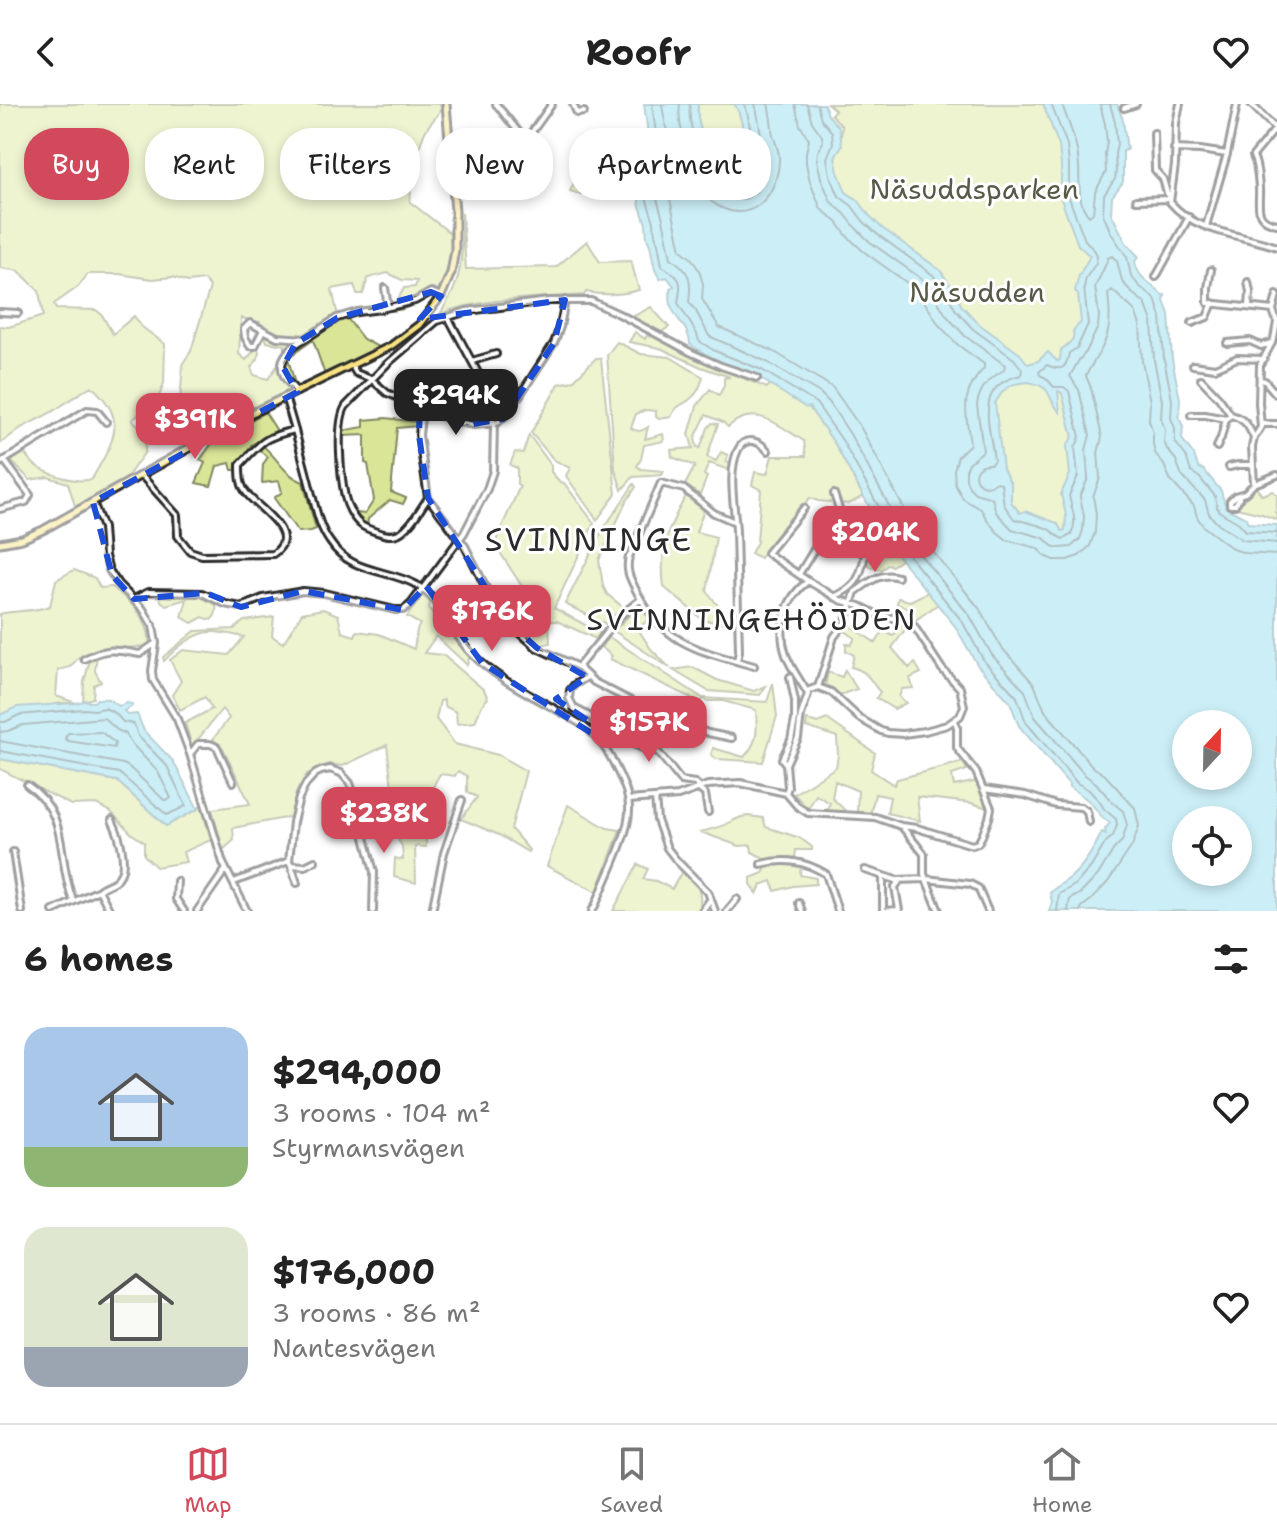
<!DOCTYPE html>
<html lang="en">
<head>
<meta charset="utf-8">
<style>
  :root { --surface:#fff; --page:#f2f2f2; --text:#222; --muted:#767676; --line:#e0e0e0; --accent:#d1495b }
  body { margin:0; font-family:"Shantell Sans",sans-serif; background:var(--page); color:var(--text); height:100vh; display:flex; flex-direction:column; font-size:30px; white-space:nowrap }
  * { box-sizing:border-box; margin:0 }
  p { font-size:26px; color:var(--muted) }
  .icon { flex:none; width:44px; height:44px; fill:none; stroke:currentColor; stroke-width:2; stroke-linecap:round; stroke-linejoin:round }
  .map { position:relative; height:807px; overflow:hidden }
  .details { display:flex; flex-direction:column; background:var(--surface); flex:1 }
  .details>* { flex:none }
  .banner { position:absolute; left:24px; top:24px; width:800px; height:72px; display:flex; gap:16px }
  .needle { width:52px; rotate:22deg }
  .buttons { position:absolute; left:1172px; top:606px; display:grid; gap:16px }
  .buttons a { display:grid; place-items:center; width:80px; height:80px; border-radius:50%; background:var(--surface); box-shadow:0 4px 12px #0003; font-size:40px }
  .price { position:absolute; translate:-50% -68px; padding:0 18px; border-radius:16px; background:var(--accent); color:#fff; font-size:26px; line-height:52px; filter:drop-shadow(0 2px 4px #0008) }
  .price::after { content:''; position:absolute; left:50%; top:48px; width:24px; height:18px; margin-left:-12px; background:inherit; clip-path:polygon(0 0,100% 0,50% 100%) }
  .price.active { background:#222; color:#fff }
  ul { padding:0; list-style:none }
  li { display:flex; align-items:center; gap:24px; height:200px; padding:0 24px }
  li span { display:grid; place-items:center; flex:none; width:224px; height:160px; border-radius:24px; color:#555 }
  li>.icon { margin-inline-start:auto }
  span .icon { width:96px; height:96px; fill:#fffc; stroke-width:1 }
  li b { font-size:34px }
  h2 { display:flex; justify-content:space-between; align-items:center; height:96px; padding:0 24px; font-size:34px }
  .chip { padding:0 28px; border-radius:32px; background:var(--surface); box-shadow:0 4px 12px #0003; font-size:28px; line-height:72px }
  .chip.active { background:var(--accent); color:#fff }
  header { display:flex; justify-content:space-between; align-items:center; height:104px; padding:0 24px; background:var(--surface); font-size:36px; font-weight:700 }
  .tabs { display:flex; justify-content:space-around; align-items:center; height:112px; border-top:2px solid var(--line); background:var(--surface); font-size:22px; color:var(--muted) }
  .tabs a { display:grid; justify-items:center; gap:4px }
  .tabs .active { color:var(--accent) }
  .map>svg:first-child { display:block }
  .green { fill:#dae598; stroke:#828862; stroke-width:2; fill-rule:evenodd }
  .water { fill:#8edcee; stroke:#6695a0; stroke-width:2; fill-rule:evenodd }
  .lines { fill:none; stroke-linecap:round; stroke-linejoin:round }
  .shore { stroke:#537279; stroke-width:2 }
  .minor-casing { stroke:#2b2b2b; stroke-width:10 }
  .major-casing { stroke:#2b2b2b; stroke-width:11 }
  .minor { stroke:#fff; stroke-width:4 }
  .major { stroke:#f7e281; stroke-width:5 }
  .marked { fill:none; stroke:#1d4ed8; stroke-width:6; stroke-dasharray:16 10; stroke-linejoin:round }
  .labels { text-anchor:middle; stroke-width:6; stroke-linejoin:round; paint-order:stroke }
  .park-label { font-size:28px; fill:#575a46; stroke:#fff }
  .neighbourhood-label { font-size:30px; letter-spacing:2px; fill:#2b2b2b; stroke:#fff }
  .quarter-label { font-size:32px; letter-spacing:2px; fill:#2b2b2b; stroke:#fff }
</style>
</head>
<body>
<header><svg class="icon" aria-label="back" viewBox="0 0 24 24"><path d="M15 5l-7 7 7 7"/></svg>Roofr<svg class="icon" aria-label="heart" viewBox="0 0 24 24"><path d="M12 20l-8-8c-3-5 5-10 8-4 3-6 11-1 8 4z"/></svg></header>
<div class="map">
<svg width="1277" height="807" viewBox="0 0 1277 807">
  <rect width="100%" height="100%" fill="#fff"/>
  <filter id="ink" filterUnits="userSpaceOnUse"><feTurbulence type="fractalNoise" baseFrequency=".0125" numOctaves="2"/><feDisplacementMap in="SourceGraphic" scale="16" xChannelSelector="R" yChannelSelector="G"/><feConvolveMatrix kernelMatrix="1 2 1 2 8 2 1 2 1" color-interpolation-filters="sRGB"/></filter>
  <g filter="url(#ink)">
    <path class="green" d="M0,0H441C441,12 430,17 425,28C415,51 412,73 410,98L450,129L452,153L440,190L429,189C417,200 406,206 389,207V204L403,200L397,197L404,184L415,183L417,177L402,176L388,169L368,174L363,190H357L354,181L332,185L337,208L347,214L363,235L380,244L325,271L313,236L288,254L296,284L239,310L232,306L206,316L202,305L186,301L180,297L183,259L191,247L210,183L204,176L188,178L173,173L152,175L119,170H88L78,183L54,200L56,205L96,206L102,211L113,230L134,212L142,223L165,240L164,279L158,295L132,316L146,328L145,348L122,380L76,405L68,379L48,373L30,376L9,355L22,346C26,351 30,357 35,361C47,370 77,380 92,375C113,338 130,315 91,282L52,308L21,324L0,340V222L9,223L43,212L39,187L19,167L0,164ZM241,214L260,218L267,238L285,241L282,255L268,275L254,271L251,263L258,255L259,247L256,244L246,256L239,250Z
      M698,0H734L738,6L742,19L743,40L747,46L749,55L748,65L742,78C740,77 732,75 730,74C711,61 695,22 698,0Z
      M828,0H1081L1145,403L987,455L781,17L841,34L842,22L831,10L835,6Z
      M587,47L586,59L591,61L593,69L581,91L570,87L574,79V63L581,59L580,52Z
      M462,109L466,165L556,163L587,137L600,158L631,157L639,186C621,191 605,192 586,188L584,191C540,194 480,194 440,210C444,203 449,195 453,187C464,163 462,135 462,109Z
      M651,203L669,223L658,230L632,215L634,212Z
      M635,228L645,235L647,231L650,233L651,231L717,263L767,284L770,280L806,303H809L835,340L863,392L849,400L818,397L810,394L783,423L760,454L751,449L757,438L761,386L752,381L755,368L767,370L772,352H806L804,337C779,322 755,298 728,323L723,318L706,311L695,334L697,343L700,344L708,324L712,319L718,320L707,353L716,357L721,348L728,351L726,358L734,359L732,367L709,359L704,371L707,373L700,391L685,381L695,362L672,353L671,346L693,344L689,330L697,302L710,285L719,291L724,282V274L730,273L701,263L660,244L629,238Z
      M617,238L641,250L670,253L703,273C700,282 698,290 689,296C681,302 676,301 671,313L659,315L656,313V307L645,306L636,310L631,324C638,329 642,327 648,323L645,335L663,330L664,337L644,341L641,355L637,362L641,365L664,367L662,371L633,373L622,386L615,365L607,251Z
      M596,254L601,255L616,390L597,416L566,372L570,364L554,356L531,329L559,280L573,277Z
      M265,308L277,327L251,341L240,358H236L237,366H232L230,359L217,362L211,382L196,379L205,359L200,356L213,338Z
      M386,314L416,318L417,322L397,324L391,388L406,394L403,400L390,396L368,415L367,422L359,417L356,409L365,410L374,396L368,360L365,359V331L342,332L341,327L364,323V316Z
      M529,331L551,361V368L560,378L564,379L594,419L554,504L602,530L598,536L557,517H549L550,539L537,542L506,510L529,493L497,444V434L520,382L517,380V364L510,361L515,348L523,349Z
      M263,342C278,354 284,371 303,378L316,425L311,427L298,428L274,394L282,388L279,377L262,379L263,360L268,353L260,347Z
      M634,380L636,383L626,398L599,456L603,482L607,490L624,504L606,520L565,500L602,427Z
      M1255,382L1262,391L1273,387L1277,391V403L1275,408L1277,409V416L1262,410L1236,404Z
      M687,390L705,403L696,428L716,433L707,487L722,507L723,519L703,516L664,483C659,444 668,423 687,390Z
      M868,416H872L876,424L880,423L901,456L892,462L889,460L881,466L865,461L866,453L879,451L884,445L883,437Z
      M74,466L95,474L100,484L112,483C130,497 152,517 149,542L101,546L97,550L95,567L101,578L94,581L93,594L83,597L84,578L91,552L79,553L70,563L58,566L56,592L76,599H62L0,611V510C17,506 34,508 50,502L56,476Z
      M928,488L938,500L913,518L906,516L909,505L897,500L898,494L910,497Z
      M199,490L215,496C217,503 218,511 211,516L203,513L192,519L182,513L187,495L166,501L161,497L160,491Z
      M422,491L430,498L429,505L470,552L467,561L436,532L424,549L443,551L484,586L488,594L482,601L475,618L457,620L456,608L444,602V596L440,597L436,615L455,640L498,651L526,667L511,725L529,746L528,748L499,731L461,715L477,693L467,688V672L458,667L455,672L440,670C426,691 425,718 426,743L415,742L416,779L394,773L395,754L403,756L402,742L398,736L387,641L343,662L330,660L307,670L297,687L290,713L233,724L234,736L223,746L212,705L250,700L223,644L213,635L229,614L222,605L192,643L185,619L212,605L205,593L180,606L172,591L181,577L170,556L183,546L229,551L244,533C234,531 223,528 212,528C195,528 175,545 164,557L163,553L195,527L234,525L244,517L274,513L272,532L283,539L302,509L323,505L338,511L342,528L355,532L357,527L379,530L414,545L417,526L420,520L407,513Z
      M639,501L650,514L638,525L651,545L670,564L614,527Z
      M849,521L876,539L883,527L893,532L902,521L907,523L892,544L909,564L915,559L921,569L910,574L913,584L902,585L899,593L906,599L894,605L876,594L880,588C868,575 870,568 851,563L854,551L846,547V539L851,541L855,534L845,527Z
      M609,533L704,595L700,598L610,555L612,552L601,543Z
      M692,563L717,576L754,587L766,582L760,591L708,587L673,566Z
      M845,566L857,585L840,591L825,582L828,568L842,573Z
      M773,579L777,612L763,658L716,655L711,651L713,644L744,653C759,637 757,626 756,606L723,597H706L705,594L767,598Z
      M827,615L875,649L871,666L894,681L897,675L963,658L967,666L952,671L954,682L978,677L986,692L988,704L971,699L917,693L920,717L887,709L890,693L875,690L870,711H857L858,687L835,677L832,694L849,710L826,707L830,699L816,691L808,705L794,690L836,663L838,651L837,633L806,623L807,616L818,619Z
      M0,655L117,677L166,722L198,705L201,701L211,736L183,748L186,758L156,763L144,751V738L132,730L110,707L96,700L71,701L0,665Z
      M568,701L607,724L620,726L597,788L547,762Z
      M748,712L763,714L766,723L800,734L812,743V746H796L795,754L789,753L788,758L801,761L800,771L816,774V780L793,782L775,787L772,777L761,781L757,790L751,780V774L763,769L765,766L764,754L752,748L751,741L739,742L701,728L722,722L741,713Z
      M638,760L648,765L643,775L656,777L672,785L682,767C697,780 702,784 700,804L697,807H613Z"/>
    <path class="water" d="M644,0H698C695,22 711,61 730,74C732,75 740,77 742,78L748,65L749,54L747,46L743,40L742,19L738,6L734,0H824L828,11L839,23L842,41L835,53L838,68L846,88L858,96L869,111L882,124L940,166L957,191L961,201L979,220L1020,250L1028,260L1038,257L1048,248L1057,257L1060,256L1061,246C1067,240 1076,237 1073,227L1081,218L1078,191L1075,187L1079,172L1090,152L1078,141L1061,95V62L1059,42L1043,0H1117L1123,16L1127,46L1123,47V78L1112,93L1111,109L1126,139L1139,153L1135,157C1137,175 1152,179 1162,191H1165L1164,197L1169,210L1172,255L1180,295L1179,314L1183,322L1182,335L1194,351L1198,363L1204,366L1221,387L1226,404L1246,414L1248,419L1277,421V807H1049L1052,798L1050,789C1056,782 1064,779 1071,773C1085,761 1094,745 1102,728L1106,730L1105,725L1110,719C1102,715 1098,708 1092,700C1085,693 1077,688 1069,683V680L1019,622L1010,598L978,562L955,522L891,443L835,340L809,303L806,304L758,273L711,254L690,240C690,225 677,217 672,204C669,197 671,191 670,184L674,182L667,173L660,175L655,166L650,141L647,134L646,120L639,99L638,53L631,51L632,47L650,45ZM1028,278C1055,283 1045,293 1060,308L1058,287L1062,289L1073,333L1067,341L1070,370L1061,390L1066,411L1065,426L1062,427L1057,419L1025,407L1020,409L1011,398V380L1003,365L995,299L1003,287L1014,280ZM1186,620H1238V672H1186ZM1186,716H1238V768H1186Z
      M97,595H108L119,602L127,599L132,600V602L124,607L128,611L137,610L144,627L173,657L198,705L166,722L117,677L0,655V611L17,603L76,599L88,596V598H94Z"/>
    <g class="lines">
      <path class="shore" d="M652,0L658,44L655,50L646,57L647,97L654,118L655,131L658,139L662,162C682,175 682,175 678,199L697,230L699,237L715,247L762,266L816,299L842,336L898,438L962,517L984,557L1017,593L1026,618L1077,679L1089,686L1100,698L1104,705L1116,715L1117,721L1113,732L1106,738L1091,763L1075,781L1059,790L1057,807
        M662,0C665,24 675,44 657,63V95L663,115L671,154C690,167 692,175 689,198L696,207L709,232L767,258L820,289L829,298L850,330L906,433L970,512L992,551L1025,587L1035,613L1085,671L1096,679L1112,698L1123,707L1127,721L1122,737L1114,745L1098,771L1081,789L1070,795L1068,807
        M680,0C677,22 685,41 696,59C703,70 709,81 720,89C747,108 768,82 767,55C767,46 762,39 761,31C759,20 758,11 755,0
        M690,0C686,31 710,79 741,85C753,81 759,64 757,51C756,44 751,39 751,32C750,21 749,11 744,0
        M768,0C771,10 771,21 773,31C775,39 780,47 779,56C778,93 748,125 712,98C698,87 691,72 681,58H677L669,68L668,86L681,146L691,154L699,166L703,180L702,195L719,223L773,247L824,278L833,284L861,324L916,427L979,504L1002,544L1034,580L1045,607L1093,663L1105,671L1135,704L1139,722L1132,742L1108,778L1091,796L1082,803L1080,807
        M795,0L800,21L809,36L806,48V59L810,78L821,105L837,118L847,132L863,147L917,186L939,221L958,241L984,260V264C959,292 966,306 970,340L958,352L954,366L955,380L963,395L981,405L986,414L996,427L1007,436L1037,444L1045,452L1054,456H1067L1079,452L1090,442L1095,428L1096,409L1093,393L1100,374L1098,349L1102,333L1091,284L1086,272C1089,265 1092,261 1096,254C1111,232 1111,215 1108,190L1112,186L1135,207L1140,221L1142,257L1150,298L1149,316L1153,329V340L1155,349L1164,361L1171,377L1194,402L1197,413L1204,423L1233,445L1245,449L1277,451
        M807,0L812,18L822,32L823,38L818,48L817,56L821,74L831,98L845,110L856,124L870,138L926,178L946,211L965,232L1005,261L1004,266C990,274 979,284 977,301L983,347L969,359L966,366V375L969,383L975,389L992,394L996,408L1012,425L1044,434L1052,442L1059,444L1071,443L1080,435L1083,426L1084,412L1080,393L1088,374L1086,346L1090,331L1079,286L1070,272L1079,256L1086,248L1098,223L1099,212L1095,183L1105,162L1108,154L1112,152L1117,157L1122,177L1132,189L1145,199L1152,217L1154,256L1162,297L1161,315L1165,326L1164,338L1167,345L1176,356L1182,372L1205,396L1209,410L1216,418L1243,436L1277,439
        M817,0L821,15L832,28L833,39L827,54L830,71L839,92L852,102L863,117L877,130L933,171L950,195L955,205L973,225L1014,255L1022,265L1021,271C973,282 990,320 994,356L991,360C965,358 974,393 997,378L1001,379L1004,401L1014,415C1025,418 1036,420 1046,424C1054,427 1055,432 1063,435L1071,431C1078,417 1072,406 1069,392L1078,372L1075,344L1080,333L1069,287L1064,283H1054L1046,274L1040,271L1039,268L1047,261C1061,267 1066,266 1069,249L1077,244L1088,220L1084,184L1086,174L1096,159L1097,152L1095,147L1085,136L1069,94V62L1067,41L1051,0
        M1062,0C1069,22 1078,38 1079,63C1080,80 1077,99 1089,112L1093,109L1095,88L1106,68L1105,50L1107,38L1105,20L1100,0
        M1110,0L1115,18L1117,40L1115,50L1116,67L1115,75L1104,91L1103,110L1111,129L1127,153L1131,172L1139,182L1155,195L1161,213L1164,255L1172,296L1171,314L1175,324V338L1186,352L1191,368L1199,373L1215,392L1217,403L1220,408L1239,419L1246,427L1277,429
        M0,618H5L19,611L84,605L94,606L105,604L116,610L123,618L134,620L138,632L167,662L186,702L167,711L119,669L0,647
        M0,628L8,627L23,621L104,614L117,626L126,630L131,639L158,668L171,694L168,696H164L129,663L123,660L0,637
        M101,628L115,639L114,644L68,637L65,634L68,629Z"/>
      <defs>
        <path id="minor" d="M496,0L521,31L529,32L552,0
          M573,0L577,9L584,8
          M1180,0L1176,19L1175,61L1170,98C1197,130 1241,130 1277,143
          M1251,0L1275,24
          M1124,4L1136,0
          M1277,23L1253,52C1258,62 1258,73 1259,84C1260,102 1253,116 1277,120
          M1154,29L1155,66L1163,75L1167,89L1170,93
          M1174,45L1200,46L1227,50
          M1136,96L1169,95
          M1206,122L1227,50L1237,0
          M1211,166L1208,184V199L1273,206
          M1156,173L1189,113
          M1248,178L1250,188L1249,203
          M385,184L388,203
          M0,208L18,209
          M1277,218L1273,206L1277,191
          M1192,219L1207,213L1213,199
          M263,226L255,242H250L245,233L244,225L250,219L277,233L305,235C292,242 276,254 284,272C287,278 293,283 297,288
          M305,235L337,214L357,208L381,205L415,197L431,188L441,192
          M1227,239L1250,237L1261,242L1271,239
          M472,257L496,250
          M1193,261L1215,264L1237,254L1262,255
          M352,262L356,269L371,275L387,289L454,317L474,321L497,319L509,308L554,239L560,223L565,196
          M1201,275L1219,294L1231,311
          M1261,276L1265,277L1276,290
          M285,293C295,324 303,356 311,387C316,405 319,423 330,438C350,469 386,465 415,480C443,494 450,529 472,550C503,581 547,598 584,622C600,634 609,649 617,666C623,679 630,692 629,707C629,730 605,777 596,800L592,807
          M417,302L430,280
          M422,304L419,331L428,394L465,442L494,500L508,518L537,544L578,563L594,578L629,596L654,613L665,617L682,618L708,629L732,634
          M1191,311H1205L1226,315L1231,311C1245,315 1248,321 1254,334
          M1261,320H1277
          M1217,343L1221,334L1226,315
          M0,359L87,306L97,307L106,318
          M1229,363L1238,361H1253
          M141,371L177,411L178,432L190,447L202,451L273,450C302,430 260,406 248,391C240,382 240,373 240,361C261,338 264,333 295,326
          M1254,380L1277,371
          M1239,392V395L1235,401H1230V397L1235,392L1245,389L1254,380L1252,343L1254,334L1261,323L1259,299L1260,261L1274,235L1277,218
          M428,394C420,405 412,421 401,428C393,433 385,431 377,428C371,426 364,424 360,420C353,414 347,402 345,393C341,374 335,318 346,302L387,260L437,217L467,207L549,197H591L621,211L692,249L721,262L757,274
          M93,398L103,424L105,452L109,466L118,480L143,505L153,522L156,539L152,567L153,576L177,615L190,650L223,759L247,807
          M804,404L767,449L808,477
          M0,405L26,398L30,391L4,356
          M735,418L714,409L684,385L661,379L629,453C625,467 631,476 637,488C665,542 701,547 754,562
          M846,418C850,432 852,442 865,451
          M799,470L815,444L831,433L836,422L839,405L834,390
          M834,493C856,483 860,475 865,451L879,448L881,445L877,436
          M134,495L148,488L202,489L225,500L241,503L263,494L303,487L324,489L395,506H403L411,500L464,429L487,385L493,367L494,320L487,290L477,267L448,213
          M84,555C108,543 115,546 140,550L156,539
          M737,557L739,547C738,507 737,467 736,427C735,404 727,368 738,346C745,331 760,337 768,347
          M578,563L620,512L641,495
          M587,573L574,581L570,586L569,594L574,604L591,613L604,628L642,644L658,648L681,677L695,679L698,682
          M807,587L818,583L834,533L846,517L855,488C868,479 881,467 898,473
          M190,650L198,640H210L217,643L233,678
          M786,660L782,655L791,636L795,616V597L790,573
          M27,681C71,710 56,754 73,796
          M697,684L705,690L708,708
          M984,685L1025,691L1056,701L1081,703L1087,707L1089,718
          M786,689L788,683L786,660L798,634L801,611L808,590C801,577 791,565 786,551C777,524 785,494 808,477L840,496L860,502L876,510L905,517L914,522L942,565L960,584L964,602L960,612L947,621L925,627L903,630L888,629L881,627L859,614L831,588L818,583
          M655,694L657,716L667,744L677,757L708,788L715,807
          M629,696L678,692L708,681L740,679L786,689L797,702L808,709L875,713L901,722L917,724L972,741L978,739L982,732L989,714L991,704L976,668L957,644V623L955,617
          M903,724L924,750V770L939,807
          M13,748L22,807
          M289,757L291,761L305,762L315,757
          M761,760C785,754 805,757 826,770L838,807
          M291,761L297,779
          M865,766L896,776L926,775L970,780L978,784L988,807
          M883,772V807
          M177,777L176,795L184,807
          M234,778L289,757L293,718L299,694L306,680L315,670L321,667L330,665L341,669L350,679L354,691L374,768L373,807
          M99,786L110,807
          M799,799L802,807
          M53,807L99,786C104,781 110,781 115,777C131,766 119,730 112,716
          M197,807L226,765
          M432,807L444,749L462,696
          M702,807L710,796
          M727,807L737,795
          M883,807L899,806L895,783L900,776"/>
        <path id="major" d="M0,439L22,435L43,426L248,311L391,242L419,221L441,192L451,169L455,146V107L446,0"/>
      </defs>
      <use href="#minor" class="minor-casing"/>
      <use href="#major" class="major-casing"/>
      <use href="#minor" class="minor"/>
      <use href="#major" class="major"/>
    </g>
  </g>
  <path d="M0 0H1277V807H0ZM431,188L441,192L420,215L565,196L554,239L503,315L467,321L420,303L419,331L428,394L508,518L537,544L587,573L556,595L604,628L596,632L482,559L426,482L403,506L303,487L241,503L206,489L134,495L112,471L93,398L297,288L283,263L295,240L337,214Z" fill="#fff" fill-opacity=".55" fill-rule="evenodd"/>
  <path class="marked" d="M431,188L441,192L420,215L565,196L554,239L503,315L467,321L420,303L419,331L428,394L508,518L537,544L587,573L556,595L604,628L596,632L482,559L426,482L403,506L303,487L241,503L206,489L134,495L112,471L93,398L297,288L283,263L295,240L337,214Z"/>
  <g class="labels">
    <g class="park-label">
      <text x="974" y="95">Näsuddsparken</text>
      <text x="977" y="198">Näsudden</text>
    </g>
    <g class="neighbourhood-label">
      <text x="752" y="526">SVINNINGEHÖJDEN</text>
    </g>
    <g class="quarter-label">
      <text x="589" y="447">SVINNINGE</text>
    </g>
  </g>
</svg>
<div class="buttons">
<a><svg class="needle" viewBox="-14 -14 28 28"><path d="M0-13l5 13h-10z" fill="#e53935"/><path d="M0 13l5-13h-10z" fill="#767676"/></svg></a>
<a><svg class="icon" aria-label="locate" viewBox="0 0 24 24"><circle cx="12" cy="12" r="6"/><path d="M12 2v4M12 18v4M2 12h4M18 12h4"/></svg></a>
</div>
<b class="price active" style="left:456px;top:333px">$294K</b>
<b class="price" style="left:195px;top:357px">$391K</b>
<b class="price" style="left:875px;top:470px">$204K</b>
<b class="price" style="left:492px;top:549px">$176K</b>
<b class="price" style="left:649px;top:660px">$157K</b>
<b class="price" style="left:384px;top:751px">$238K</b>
<div class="banner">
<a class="chip active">Buy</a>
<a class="chip">Rent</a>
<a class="chip">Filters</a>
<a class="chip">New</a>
<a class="chip">Apartment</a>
</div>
</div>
<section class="details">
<h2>6 homes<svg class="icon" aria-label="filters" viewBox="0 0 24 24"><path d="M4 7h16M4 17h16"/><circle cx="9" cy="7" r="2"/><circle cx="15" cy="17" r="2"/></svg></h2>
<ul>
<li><span style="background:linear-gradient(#a9c7e8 75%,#8fb573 0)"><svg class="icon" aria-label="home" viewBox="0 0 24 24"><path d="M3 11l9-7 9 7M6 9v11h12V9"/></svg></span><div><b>$294,000</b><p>3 rooms · 104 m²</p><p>Styrmansvägen</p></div><svg class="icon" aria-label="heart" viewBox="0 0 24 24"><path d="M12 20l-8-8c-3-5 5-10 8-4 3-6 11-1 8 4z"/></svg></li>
<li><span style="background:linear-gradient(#dfe7d0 75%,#9aa5b1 0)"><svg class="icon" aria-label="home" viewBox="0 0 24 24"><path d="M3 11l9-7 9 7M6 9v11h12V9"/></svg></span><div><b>$176,000</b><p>3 rooms · 86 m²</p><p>Nantesvägen</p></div><svg class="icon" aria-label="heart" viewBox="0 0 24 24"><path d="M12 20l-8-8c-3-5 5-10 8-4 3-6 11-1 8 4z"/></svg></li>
</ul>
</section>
<nav class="tabs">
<a class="active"><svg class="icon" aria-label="map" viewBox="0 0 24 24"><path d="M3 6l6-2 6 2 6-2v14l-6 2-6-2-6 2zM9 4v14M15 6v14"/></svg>Map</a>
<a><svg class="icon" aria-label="saved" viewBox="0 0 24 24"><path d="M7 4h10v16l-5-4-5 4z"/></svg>Saved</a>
<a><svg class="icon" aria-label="home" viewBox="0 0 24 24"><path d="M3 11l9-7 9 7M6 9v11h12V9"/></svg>Home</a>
</nav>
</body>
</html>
